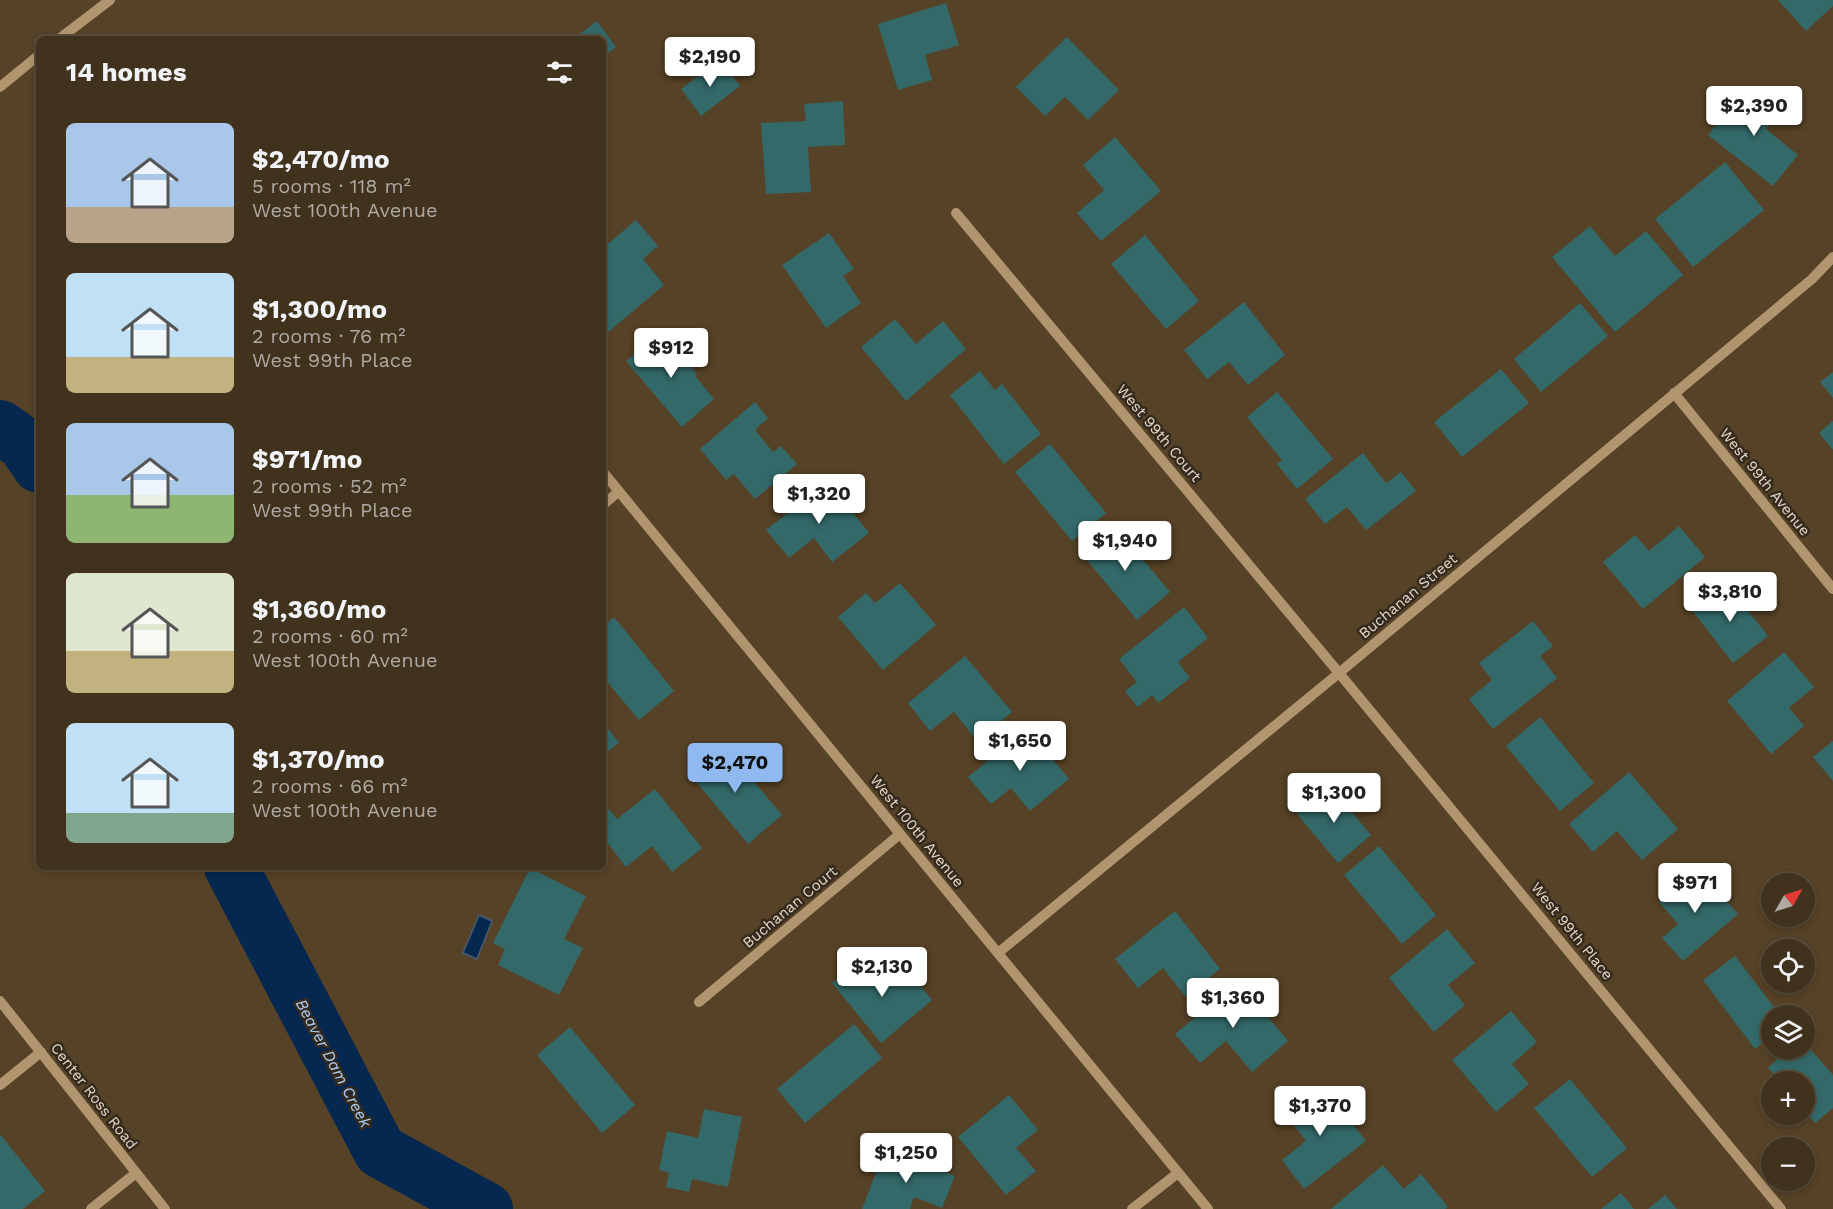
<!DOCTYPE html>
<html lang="en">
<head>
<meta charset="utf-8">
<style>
  :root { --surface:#40321c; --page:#473a25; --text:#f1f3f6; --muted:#aeaaa3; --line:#594d3b; --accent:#90b9f0 }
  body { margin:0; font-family:"Work Sans",sans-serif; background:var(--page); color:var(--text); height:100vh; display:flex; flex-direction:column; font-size:22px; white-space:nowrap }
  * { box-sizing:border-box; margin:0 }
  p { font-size:20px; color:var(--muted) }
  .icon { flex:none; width:33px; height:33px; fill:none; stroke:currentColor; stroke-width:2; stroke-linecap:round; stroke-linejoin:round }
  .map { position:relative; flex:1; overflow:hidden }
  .drawer { position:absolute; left:36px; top:36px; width:570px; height:834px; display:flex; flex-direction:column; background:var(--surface); border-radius:9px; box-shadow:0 3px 9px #0003,0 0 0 2px var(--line) }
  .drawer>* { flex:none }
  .needle { width:39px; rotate:51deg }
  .tools { position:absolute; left:1761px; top:873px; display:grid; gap:12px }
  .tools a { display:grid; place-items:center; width:54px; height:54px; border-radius:50%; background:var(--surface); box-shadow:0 3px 9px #0003,0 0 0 2px var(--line); font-size:30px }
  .price { position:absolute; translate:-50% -51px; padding:0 14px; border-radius:6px; background:#fff; color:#222; font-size:20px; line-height:39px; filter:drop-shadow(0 2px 3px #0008) }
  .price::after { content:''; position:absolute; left:50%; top:36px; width:18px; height:14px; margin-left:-9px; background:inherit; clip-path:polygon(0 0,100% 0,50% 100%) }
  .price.selected { background:var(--accent); color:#111 }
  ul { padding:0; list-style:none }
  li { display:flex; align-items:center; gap:18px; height:150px; padding:0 30px }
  li span { display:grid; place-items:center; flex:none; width:168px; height:120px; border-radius:9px; color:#555 }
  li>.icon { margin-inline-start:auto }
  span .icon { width:72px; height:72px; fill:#fffc; stroke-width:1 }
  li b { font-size:26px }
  h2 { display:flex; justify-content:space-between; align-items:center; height:72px; padding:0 30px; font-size:26px }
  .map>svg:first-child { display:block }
  .water { fill:#052750; stroke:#485c74; stroke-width:1.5 }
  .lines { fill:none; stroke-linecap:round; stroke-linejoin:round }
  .river { stroke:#052750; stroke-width:54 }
  .building { fill:#346969 }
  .minor { stroke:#b1956e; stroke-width:10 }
  .labels { text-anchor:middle; stroke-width:5; stroke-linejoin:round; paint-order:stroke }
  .street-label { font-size:15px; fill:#e4d8c8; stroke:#342b1e }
  .water-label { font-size:16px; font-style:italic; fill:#adcdf7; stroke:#342b1e }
</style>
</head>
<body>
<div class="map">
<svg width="1833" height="1209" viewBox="0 0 1833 1209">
  <rect width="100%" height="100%" fill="#564226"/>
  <path class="water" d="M479,915L492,921L477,959L463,953Z"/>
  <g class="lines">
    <path class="river" d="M0,427L24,444L39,466
      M231,867L380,1151L486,1209"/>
  </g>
  <path class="building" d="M1778,0H1833V6L1806,31Z
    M946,3L959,45L925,55L932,80L898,90L878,24Z
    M597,21L616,47L603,57V39H573Z
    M1067,37L1119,90L1088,120L1065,97L1045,116L1016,87Z
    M720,60L740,86L701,116L681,89Z
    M1747,86L1779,112L1766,129L1798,155L1773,186L1708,135Z
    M843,101L845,145L808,147L811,192L766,194L761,123L806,121L804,104Z
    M1115,137L1161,191L1101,241L1077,213L1104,190L1083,165Z
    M1725,162L1764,210L1693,267L1655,219Z
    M636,220L658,246L643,259L664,285L606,334L603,331V248Z
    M1590,226L1615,256L1646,231L1683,275L1615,332L1552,257Z
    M829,233L854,269L843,276L861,303L826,328L782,265Z
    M1145,235L1199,301L1166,329L1111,264Z
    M1244,302L1285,355L1248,385L1229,362L1207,379L1184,350Z
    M1580,303L1608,336L1541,392L1514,359Z
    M895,319L916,344L943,321L966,349L906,401L861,347Z
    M661,332L697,374L695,376L714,399L682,427L626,361Z
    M1501,369L1529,403L1462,457L1434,422Z
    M980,371L995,390L1002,384L1041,434L1004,464L950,395Z
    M1833,372V398L1820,382Z
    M1277,392L1333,459L1297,489L1277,464L1282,460L1247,417Z
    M755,402L768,418L755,430L773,452L781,446L797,464L755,499L734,474L726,480L700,449Z
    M1833,421V450L1819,433Z
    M1050,444L1106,513L1072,541L1015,472Z
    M1363,453L1386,483L1401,472L1416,491L1366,530L1347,507L1325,524L1305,499Z
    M828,481L869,533L832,562L814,538L789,558L766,530Z
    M1113,524L1170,592L1137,620L1080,552Z
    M1679,526L1705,557L1643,609L1603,562L1635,535L1649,551Z
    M900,583L936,625L883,670L838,617L866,593L875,603Z
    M1726,583L1768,636L1733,663L1691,609Z
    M1184,607L1208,638L1178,662L1190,678L1158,703L1152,695L1138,707L1125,691L1137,682L1119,659Z
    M614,617L674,691L639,720L603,677V626Z
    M1533,621L1553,646L1540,656L1557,678L1493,729L1469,699L1492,680L1479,663Z
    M1784,652L1814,687L1789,708L1804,726L1771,754L1727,701Z
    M965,656L1012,712L977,741L954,712L930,731L908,703Z
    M1540,717L1594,783L1560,811L1506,746Z
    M603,722L619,743L603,755Z
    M1027,728L1069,779L1030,811L1011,788L991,804L968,777Z
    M1833,741V781L1813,757Z
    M722,744L782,815L748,844L688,772Z
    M1629,772L1678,829L1642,860L1617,831L1593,852L1569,824Z
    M1330,786L1371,835L1338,863L1297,814Z
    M655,789L702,848L672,872L652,846L626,867L603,837V803L617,819Z
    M1379,846L1436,915L1402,944L1344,875Z
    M530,868L586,896L564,939L583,948L559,995L498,965L505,949L493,943Z
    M1698,868L1738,914L1683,961L1662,938L1678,924L1659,902Z
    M1175,911L1220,969L1185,996L1163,968L1138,988L1115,959Z
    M1447,929L1475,963L1448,985L1465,1005L1434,1032L1389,978Z
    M1735,956L1781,1016H1772V1036L1755,1049L1703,980Z
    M863,958L883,982L903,966L932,1000L881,1043L832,983Z
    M1238,981L1288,1041L1252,1072L1226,1041L1200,1063L1175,1034Z
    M1511,1011L1537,1042L1512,1064L1529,1084L1496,1112L1452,1060Z
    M854,1024L882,1058L805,1123L777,1089Z
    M570,1027L635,1105L602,1133L537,1055Z
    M1804,1042L1833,1075V1108L1815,1123L1804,1110V1082H1780L1768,1068L1790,1048H1804Z
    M1570,1079L1627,1148L1592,1177L1534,1108Z
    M1323,1086L1366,1141L1304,1189L1282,1160L1306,1141L1285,1114Z
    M1009,1095L1038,1130L1016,1148L1036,1171L1006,1195L958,1137Z
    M704,1109L742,1117L728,1187L692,1179L689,1192L666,1187L669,1173L659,1170L667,1131L698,1138Z
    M0,1134L45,1191L23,1209H0Z
    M885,1149L955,1176L942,1208L914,1197L910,1209H862Z
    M1383,1165L1404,1189L1421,1174L1448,1207L1445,1209H1331Z
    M1621,1193L1634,1209H1601Z
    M1665,1195L1677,1209H1648Z"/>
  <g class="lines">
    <path class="minor" d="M59,39L110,0
      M0,87L39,55
      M956,213L1339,673L1781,1209
      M1674,393L1833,589
      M603,472L1208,1209
      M603,505L619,491
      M998,953L1339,673L1812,279L1833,257
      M0,1001L165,1209
      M699,1002L900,834
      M0,1085L41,1052
      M91,1209L136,1173
      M1132,1209L1178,1173"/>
  </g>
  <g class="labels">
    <g class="street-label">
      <text transform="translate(1159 433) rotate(50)" y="5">West 99th Court</text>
      <text transform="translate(1765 482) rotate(51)" y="5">West 99th Avenue</text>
      <text transform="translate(1408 596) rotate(-40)" y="5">Buchanan Street</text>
      <text transform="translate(917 831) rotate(51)" y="5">West 100th Avenue</text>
      <text transform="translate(790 907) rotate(-40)" y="5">Buchanan Court</text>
      <text transform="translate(1572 931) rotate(51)" y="5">West 99th Place</text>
      <text transform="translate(94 1096) rotate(52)" y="5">Center Ross Road</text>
    </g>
    <g class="water-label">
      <text transform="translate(334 1063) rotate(62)" y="6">Beaver Dam Creek</text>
    </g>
  </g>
</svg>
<div class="tools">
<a><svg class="needle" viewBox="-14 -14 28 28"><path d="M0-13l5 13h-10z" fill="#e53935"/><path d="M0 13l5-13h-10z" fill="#aeaaa3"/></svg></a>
<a><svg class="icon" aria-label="locate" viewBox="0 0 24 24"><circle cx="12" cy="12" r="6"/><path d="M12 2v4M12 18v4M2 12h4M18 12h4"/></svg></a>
<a><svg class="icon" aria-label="layers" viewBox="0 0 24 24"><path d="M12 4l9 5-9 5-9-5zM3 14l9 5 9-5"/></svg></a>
<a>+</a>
<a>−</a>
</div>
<b class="price" style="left:710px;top:88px">$2,190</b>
<b class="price" style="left:1754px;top:137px">$2,390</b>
<b class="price" style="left:671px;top:379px">$912</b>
<b class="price" style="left:819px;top:525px">$1,320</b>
<b class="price" style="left:1125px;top:572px">$1,940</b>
<b class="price" style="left:1730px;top:623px">$3,810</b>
<b class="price" style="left:1020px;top:772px">$1,650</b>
<b class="price selected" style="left:735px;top:794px">$2,470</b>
<b class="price" style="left:1334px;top:824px">$1,300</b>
<b class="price" style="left:1695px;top:914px">$971</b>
<b class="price" style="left:882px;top:998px">$2,130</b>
<b class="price" style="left:1233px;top:1029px">$1,360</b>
<b class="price" style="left:1320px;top:1137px">$1,370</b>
<b class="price" style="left:906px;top:1184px">$1,250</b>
<section class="drawer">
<h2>14 homes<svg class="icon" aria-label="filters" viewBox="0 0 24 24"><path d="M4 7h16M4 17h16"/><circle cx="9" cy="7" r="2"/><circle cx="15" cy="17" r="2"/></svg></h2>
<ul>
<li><span style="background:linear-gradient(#a9c7e8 70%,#b9a48a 0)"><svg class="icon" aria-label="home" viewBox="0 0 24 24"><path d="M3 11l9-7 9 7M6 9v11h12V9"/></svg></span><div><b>$2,470/mo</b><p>5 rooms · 118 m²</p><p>West 100th Avenue</p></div></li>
<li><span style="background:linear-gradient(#bfe0f5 70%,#c2b280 0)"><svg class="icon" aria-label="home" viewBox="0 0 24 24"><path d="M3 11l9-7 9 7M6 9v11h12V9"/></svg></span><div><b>$1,300/mo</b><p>2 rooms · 76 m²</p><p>West 99th Place</p></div></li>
<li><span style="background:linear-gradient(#a9c7e8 60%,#8fb573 0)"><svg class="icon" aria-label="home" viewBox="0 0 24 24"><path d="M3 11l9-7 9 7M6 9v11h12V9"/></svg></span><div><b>$971/mo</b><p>2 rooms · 52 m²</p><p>West 99th Place</p></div></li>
<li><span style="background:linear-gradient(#dfe7d0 65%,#c2b280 0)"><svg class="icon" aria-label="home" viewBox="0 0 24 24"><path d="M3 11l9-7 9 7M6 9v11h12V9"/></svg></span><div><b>$1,360/mo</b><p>2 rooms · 60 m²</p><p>West 100th Avenue</p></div></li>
<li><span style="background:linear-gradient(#bfe0f5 75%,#7fa58c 0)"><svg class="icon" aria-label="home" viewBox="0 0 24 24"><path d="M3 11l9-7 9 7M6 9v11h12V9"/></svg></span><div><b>$1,370/mo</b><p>2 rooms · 66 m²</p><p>West 100th Avenue</p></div></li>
</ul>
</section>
</div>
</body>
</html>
